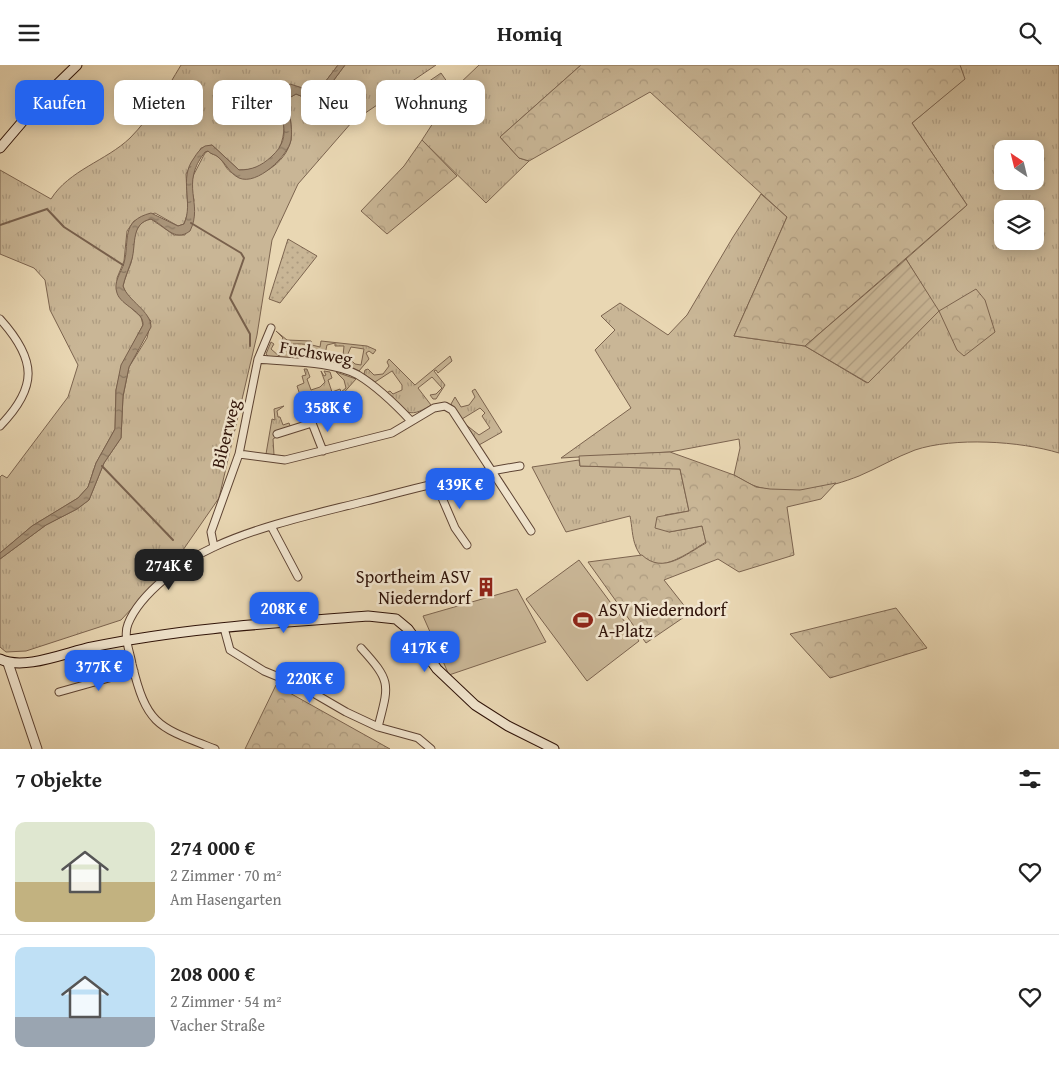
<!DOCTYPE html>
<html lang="de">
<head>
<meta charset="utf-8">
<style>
  :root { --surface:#fff; --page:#f2f2f2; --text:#222; --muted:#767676; --line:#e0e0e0; --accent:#2563eb }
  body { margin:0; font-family:"Gentium Book Plus",serif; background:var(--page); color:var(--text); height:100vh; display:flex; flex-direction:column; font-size:19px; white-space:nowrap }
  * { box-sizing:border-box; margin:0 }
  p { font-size:16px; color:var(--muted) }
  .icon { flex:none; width:28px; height:28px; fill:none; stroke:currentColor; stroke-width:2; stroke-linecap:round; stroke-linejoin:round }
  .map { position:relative; height:684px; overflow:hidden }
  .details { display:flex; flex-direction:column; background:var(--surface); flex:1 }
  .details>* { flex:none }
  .guide { position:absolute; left:15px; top:15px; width:500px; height:45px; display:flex; gap:10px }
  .needle { width:32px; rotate:325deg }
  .tools { position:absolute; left:994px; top:75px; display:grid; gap:10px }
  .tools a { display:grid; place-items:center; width:50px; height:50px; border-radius:10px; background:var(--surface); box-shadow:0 2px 12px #0003; font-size:25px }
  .price { position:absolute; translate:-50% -42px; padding:0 11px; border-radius:10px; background:var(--accent); color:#fff; font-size:16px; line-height:32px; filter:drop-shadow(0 1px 2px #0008) }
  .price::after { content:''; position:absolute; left:50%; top:30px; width:15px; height:11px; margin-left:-8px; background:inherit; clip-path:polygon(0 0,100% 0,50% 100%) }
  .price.selected { background:#222; color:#fff }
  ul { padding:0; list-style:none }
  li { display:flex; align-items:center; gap:15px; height:125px; padding:0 15px }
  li+li { border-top:1px solid var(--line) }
  li span { display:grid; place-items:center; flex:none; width:140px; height:100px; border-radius:10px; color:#555 }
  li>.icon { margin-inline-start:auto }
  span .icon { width:60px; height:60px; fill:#fffc; stroke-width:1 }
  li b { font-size:21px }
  h2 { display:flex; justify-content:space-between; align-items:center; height:60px; padding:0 15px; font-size:21px }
  .pill { padding:0 18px; border-radius:10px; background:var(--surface); box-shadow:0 2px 12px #0003; font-size:18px; line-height:45px }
  .pill.selected { background:var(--accent); color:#fff }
  header { display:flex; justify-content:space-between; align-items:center; height:65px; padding:0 15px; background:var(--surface); font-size:22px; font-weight:800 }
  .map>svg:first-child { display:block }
  .grass { fill:url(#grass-tufts); stroke:#7c644f; fill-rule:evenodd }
  .forest { fill:url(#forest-crowns); stroke:#7c644f }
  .park { fill:url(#park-dots); stroke:#7c644f }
  .garden { fill:url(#garden-furrows); stroke:#7c644f }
  .pitch { fill:#c9b696; stroke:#7c644f }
  .water { fill:url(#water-ripples); stroke:#78604c }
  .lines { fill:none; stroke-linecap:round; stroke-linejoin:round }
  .stream { stroke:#78604c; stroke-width:2 }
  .minor-casing { stroke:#5d4333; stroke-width:9 }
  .tertiary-casing { stroke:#5d4333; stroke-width:11 }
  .secondary-casing { stroke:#2e1208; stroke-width:11 }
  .minor { stroke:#f1e5ce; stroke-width:7 }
  .tertiary { stroke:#f1e5ce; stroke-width:9 }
  .secondary { stroke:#f1e5ce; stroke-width:9 }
  .labels { text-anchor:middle; stroke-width:5; stroke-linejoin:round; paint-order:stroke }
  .street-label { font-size:18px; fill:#2e1208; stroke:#f1e5ce }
  .poi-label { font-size:18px; fill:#2e1208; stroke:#f1e5ce; text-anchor:end }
</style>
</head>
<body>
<header><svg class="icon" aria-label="menu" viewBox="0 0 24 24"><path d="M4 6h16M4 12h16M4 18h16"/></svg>Homiq<svg class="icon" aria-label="search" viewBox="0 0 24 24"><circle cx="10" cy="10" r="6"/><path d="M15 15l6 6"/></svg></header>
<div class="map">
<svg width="1059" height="684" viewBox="0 0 1059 684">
  <defs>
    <pattern id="grass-tufts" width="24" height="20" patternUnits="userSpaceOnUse" patternTransform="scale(1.25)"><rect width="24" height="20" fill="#c9b696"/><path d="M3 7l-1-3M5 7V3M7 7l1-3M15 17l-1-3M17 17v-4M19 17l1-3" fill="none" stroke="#ad9b80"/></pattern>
    <pattern id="forest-crowns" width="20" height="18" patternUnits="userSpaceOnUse" patternTransform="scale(1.25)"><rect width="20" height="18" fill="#c9b696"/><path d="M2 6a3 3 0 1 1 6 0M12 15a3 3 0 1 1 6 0" fill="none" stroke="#ad9b80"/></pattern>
    <pattern id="park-dots" width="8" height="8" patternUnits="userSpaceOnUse" patternTransform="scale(1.25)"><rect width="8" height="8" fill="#c9b696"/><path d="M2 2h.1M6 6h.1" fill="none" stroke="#ad9b80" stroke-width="1.8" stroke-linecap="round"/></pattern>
    <pattern id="garden-furrows" width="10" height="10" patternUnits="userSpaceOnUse" patternTransform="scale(1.25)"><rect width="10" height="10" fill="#c9b696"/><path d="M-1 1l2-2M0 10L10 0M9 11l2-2" fill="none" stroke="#ad9b80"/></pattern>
    <pattern id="water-ripples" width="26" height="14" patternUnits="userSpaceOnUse" patternTransform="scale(1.25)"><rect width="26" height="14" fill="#a99479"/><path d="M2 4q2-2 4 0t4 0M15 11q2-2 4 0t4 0" fill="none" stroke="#8a7761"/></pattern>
  </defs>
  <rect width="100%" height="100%" fill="#e9d7b3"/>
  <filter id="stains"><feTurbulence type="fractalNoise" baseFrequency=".004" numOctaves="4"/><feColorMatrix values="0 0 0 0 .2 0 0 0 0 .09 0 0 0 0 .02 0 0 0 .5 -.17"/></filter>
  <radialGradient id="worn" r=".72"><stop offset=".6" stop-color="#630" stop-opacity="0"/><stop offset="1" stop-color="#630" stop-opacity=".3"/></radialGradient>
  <path class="grass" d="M181,0H338L319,25H309L303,22L281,35C290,70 281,106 239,105L212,80L201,83L186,109L188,147L184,159L178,161L155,148L134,156L127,166L124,196L117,213L119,232L141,252L143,260L122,300L116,325L115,364L96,398L88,422L78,433L32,461L0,488V412L2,410L7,413L68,332L78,300L50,245L45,215L34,203L0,189V105L51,134C69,105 106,96 130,73C151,52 166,25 181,0Z
    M345,0H436L352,57L298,119L272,175L257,270L219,433L174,498L121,555L26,586L6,587L0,582V494L46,460L77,444L89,435L104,398L121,373L123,332L129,302L147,273L151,256L127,230L123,221C125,213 128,206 131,198C135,182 130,158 151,154L174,170H185L194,135L191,123L193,111L205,88L208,86C212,90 215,89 218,92C225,97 225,105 234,109C256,118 286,99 291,75C293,61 288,47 289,33L296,29L308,34L322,31Z
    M479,0H581L500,72L519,93L529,96L486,138L422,75L457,21Z
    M960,0H1059V388C1020,376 954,372 915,385C896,392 878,403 859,411C829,423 790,431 758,422C750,420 742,414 734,410L740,383L739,374L670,387L561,393L631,343L595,285L615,265L601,251L620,238L668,270L687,250L733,172L761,129L787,152L734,271L805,281L867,318L938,246L906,194L967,140L912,58L964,14ZM1002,84H1035V116H1002ZM1002,144H1035V176H1002Z
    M276,266L287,275L311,276L312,280L320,282L321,276L367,281L376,285L373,289L369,286L366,288L369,294L359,306L350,302L351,295L355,299L361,300L364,284L351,282L347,291H343L344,281H335V278L327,280L325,289H323L322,298L297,296V292L310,293L313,284C307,278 302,279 293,279L291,295L270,293L266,289L271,277L274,279L271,284L279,291L287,281L281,276L283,273Z
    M450,291L452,296L438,308L436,305L434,306L445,320L436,334H433L430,330L436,329L442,323L432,312L418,323L431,340C406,356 406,345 386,328L390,326L393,329L402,325V320L392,306L375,317L364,309L365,305L368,304L374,310L383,309L389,301L387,297L389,294L415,320Z
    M304,304H307L310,312L307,314L311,325L320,322L325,317L321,306L324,311L326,310L324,306L330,307L332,313L328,315L332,327L340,324L341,327L346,323L344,315L336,307L356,314L340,332L318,338L315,337L313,331L308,332L306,327L301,329V333L297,321L304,318L302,311L306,310Z
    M475,324L502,367L479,380L465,359L479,370L490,363L482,351L485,348L480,343L462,354L451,339L455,332L461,342L469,340L475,332L472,326Z
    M284,341L277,346L278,352H280L283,360L289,358L291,363L273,374L274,390L266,389L272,354L275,355L274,344Z
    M579,395L580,401L680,404L689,446L665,450L669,467L702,461L706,477C686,489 651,517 636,482C632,473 632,460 630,451L566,467L532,402Z"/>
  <path class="forest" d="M581,0H960L965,14L912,58L967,140L805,281L734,271L787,152L650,27L529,96L519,93L500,72Z
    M422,75L457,111L387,169L361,146L404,101Z
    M976,224L985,235L995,267L964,291L957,285L939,246Z
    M670,387L734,410L756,422L770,424L800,425L836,418L821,434L787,442L794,490L739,507L718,494L664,515L690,548L646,578L588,497L642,490C663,510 686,489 706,478L702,461L669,467L655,463L657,452L689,446L680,404L580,401L579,391Z
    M896,543L927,583L830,613L790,569Z
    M276,620L279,622L390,684H245Z"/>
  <path class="park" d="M288,174L317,191L280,238L269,234Z"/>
  <path class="garden" d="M441,8L450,21L428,53L406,32Z
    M906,194L939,246L868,318L805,281Z"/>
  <path class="pitch" d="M579,495L639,576L587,616L526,534Z
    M517,524L546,577L449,610L423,551Z"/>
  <path class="water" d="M338,0H345L322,31L308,34L296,29L289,33C288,47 293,61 291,75C288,91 257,121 239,113C229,108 226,98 218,92C215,89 212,90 208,86L205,87C179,120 204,138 190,166C174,178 165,160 151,154C131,158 136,179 132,194C129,203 125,212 123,221C128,236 151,246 151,262L129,302L123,331L121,373L104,398L89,435L77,444L46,460L0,494V488L32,461L78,433L88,422L96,398L115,364L116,325L121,300L143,260C144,246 121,241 117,228C113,217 121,208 124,198C130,175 120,156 151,148L178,161L184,159C194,137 178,114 194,93C197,88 200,84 205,81L212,80L239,105C252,105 261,101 271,92C297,69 275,51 281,25L290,19L309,25H319Z"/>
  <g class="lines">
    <path class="stream" d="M191,158L241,188L244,193L230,233L250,269V281
      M0,160L47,144L64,162L123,200
      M102,401L173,475"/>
    <defs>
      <path id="minor" d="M0,254C37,295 38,322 0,361
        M258,294C286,297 333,296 358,310C376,321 397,341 411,356
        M277,369L312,358L323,386
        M239,389L285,395L321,386L392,368L434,343L445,341L452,345L531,466
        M436,419L455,463L467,480
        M271,461L298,512
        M214,482L211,467L239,389L258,294L271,263
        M224,563L230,585L264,606L303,622L346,647L378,662L418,673L431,684
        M361,583C392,617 389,619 378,662
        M59,627L134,606
        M215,684C158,662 147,661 132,599C130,587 123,571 128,559C140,528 185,495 214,482C262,460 315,449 366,436C417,423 468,409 520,401"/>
      <path id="tertiary" d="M8,598L37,684"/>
      <path id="secondary" d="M0,83L40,36L77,0
        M0,594C24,606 67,587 92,582C183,563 275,558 368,551L396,554L408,564L437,604L475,640L508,661L554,684"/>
    </defs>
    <use href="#minor" class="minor-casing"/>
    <use href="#tertiary" class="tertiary-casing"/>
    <use href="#secondary" class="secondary-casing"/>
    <use href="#minor" class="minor"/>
    <use href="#tertiary" class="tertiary"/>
    <use href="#secondary" class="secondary"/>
  </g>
  <defs>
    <symbol id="building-bare" viewBox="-9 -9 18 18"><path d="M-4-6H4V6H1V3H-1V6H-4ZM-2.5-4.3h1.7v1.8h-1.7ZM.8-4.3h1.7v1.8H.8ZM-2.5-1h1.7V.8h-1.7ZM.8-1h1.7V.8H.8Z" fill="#8f2418" stroke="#f1e5ce" stroke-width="2.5" paint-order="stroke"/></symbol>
    <symbol id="stadium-bare" viewBox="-9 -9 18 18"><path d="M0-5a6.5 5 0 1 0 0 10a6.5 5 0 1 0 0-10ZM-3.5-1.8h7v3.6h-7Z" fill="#8f2418" stroke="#f1e5ce" stroke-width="2.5" paint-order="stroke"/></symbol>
  </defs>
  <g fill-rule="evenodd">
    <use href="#building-bare" x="472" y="508" width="28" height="28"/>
    <use href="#stadium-bare" x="569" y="541" width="28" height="28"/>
  </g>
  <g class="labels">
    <g class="street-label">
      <text transform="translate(316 288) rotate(10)" y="6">Fuchsweg</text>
      <text transform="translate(226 369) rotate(-76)" y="6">Biberweg</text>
    </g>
    <g class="poi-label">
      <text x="471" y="518">Sportheim ASV<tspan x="471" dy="21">Niederndorf</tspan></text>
      <text x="598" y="551" text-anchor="start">ASV Niederndorf<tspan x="598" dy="21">A-Platz</tspan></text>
    </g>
  </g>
  <rect width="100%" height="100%" filter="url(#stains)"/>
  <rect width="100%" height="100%" fill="url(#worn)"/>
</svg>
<div class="tools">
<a><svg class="needle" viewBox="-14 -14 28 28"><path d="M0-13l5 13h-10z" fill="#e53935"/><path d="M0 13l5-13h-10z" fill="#767676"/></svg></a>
<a><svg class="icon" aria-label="layers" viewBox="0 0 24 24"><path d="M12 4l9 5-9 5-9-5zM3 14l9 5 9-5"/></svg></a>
</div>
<b class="price" style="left:328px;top:368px">358K €</b>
<b class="price" style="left:460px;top:445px">439K €</b>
<b class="price selected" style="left:169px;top:526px">274K €</b>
<b class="price" style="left:284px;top:569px">208K €</b>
<b class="price" style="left:425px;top:608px">417K €</b>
<b class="price" style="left:99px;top:627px">377K €</b>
<b class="price" style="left:310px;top:639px">220K €</b>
<div class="guide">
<a class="pill selected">Kaufen</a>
<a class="pill">Mieten</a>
<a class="pill">Filter</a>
<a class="pill">Neu</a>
<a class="pill">Wohnung</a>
</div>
</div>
<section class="details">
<h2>7 Objekte<svg class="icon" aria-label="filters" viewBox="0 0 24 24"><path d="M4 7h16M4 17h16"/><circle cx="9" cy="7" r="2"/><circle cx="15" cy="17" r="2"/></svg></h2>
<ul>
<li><span style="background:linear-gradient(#dfe7d0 60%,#c2b280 0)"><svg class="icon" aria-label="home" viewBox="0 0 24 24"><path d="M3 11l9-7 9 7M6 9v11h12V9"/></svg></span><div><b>274 000 €</b><p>2 Zimmer · 70 m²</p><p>Am Hasengarten</p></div><svg class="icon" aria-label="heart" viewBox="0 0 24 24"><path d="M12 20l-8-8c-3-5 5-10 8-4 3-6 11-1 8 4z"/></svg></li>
<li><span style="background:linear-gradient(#bfe0f5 70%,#9aa5b1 0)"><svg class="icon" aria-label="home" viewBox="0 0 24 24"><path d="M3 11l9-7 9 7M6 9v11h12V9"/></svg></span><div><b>208 000 €</b><p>2 Zimmer · 54 m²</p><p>Vacher Straße</p></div><svg class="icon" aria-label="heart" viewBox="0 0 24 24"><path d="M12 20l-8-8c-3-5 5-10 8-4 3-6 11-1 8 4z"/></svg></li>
</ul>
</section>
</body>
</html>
